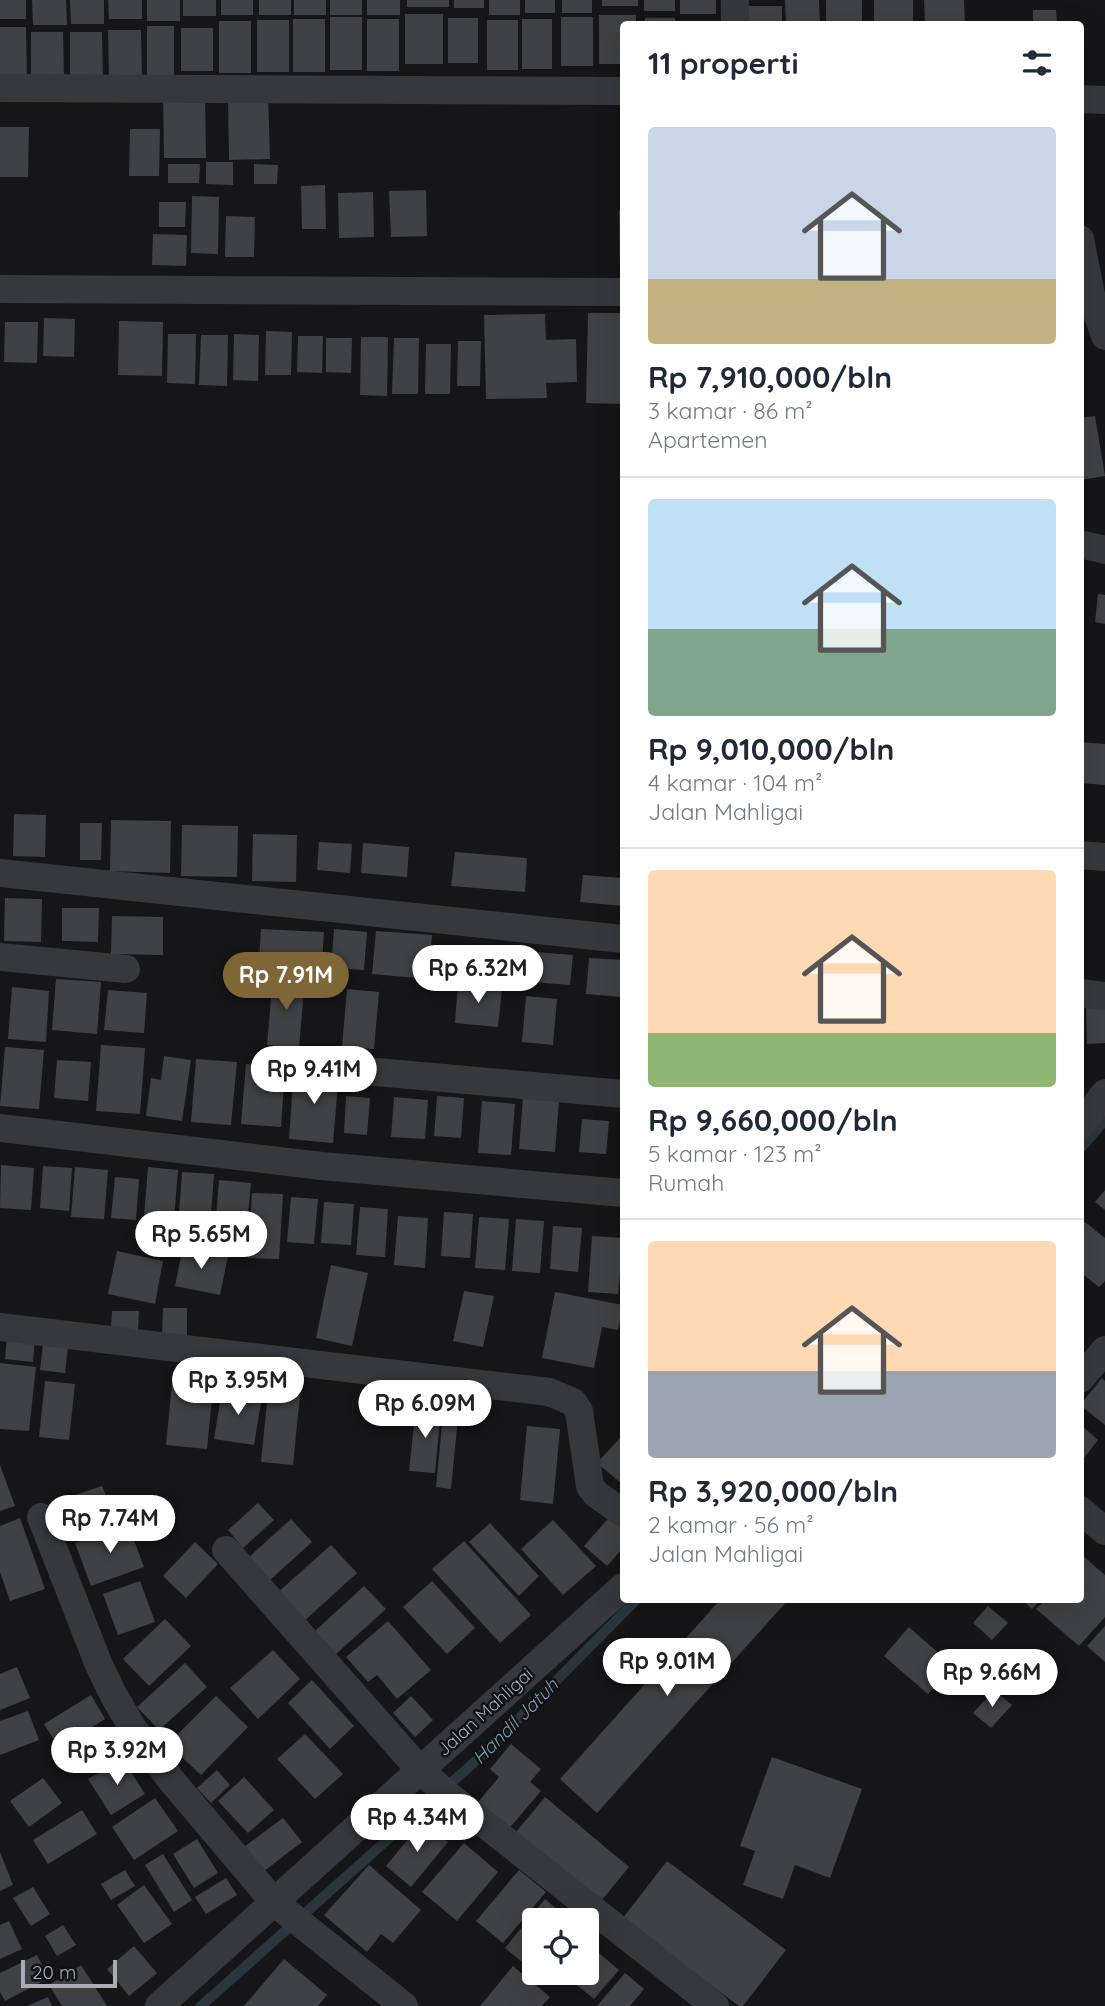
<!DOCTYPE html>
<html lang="id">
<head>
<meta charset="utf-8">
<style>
  :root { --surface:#fff; --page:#f2f2f3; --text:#1f2937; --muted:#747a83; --line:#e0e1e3; --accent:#7e6636 }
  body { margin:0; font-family:Quicksand,sans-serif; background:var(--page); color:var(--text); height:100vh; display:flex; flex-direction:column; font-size:26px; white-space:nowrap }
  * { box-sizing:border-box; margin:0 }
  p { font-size:23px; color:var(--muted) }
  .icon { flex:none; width:38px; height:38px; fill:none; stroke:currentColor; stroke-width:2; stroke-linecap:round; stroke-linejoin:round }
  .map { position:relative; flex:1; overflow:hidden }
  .panel { position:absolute; left:620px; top:21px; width:464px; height:1582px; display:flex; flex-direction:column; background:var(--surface); border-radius:7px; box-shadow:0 7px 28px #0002 }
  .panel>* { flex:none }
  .buttons { position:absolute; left:522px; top:1908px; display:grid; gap:14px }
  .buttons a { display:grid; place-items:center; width:77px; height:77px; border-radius:7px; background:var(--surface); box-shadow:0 7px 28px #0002; font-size:35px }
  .scale { position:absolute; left:21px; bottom:18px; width:96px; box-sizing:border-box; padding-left:7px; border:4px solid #a8adb8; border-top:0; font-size:19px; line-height:24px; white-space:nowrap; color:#a8adb8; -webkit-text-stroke:5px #111113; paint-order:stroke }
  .price { position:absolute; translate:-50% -60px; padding:0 16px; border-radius:24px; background:#fff; color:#222; font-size:23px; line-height:46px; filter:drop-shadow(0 2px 4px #0008) }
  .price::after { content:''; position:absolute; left:50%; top:42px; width:21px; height:16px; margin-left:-10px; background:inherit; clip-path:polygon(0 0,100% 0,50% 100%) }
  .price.current { background:var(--accent); color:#fff }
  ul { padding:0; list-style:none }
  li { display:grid; align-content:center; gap:14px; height:371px; padding:0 28px }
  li+li { border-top:2px solid var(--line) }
  li span { display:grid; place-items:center; height:217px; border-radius:7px; color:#555 }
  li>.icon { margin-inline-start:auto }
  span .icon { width:126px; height:126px; fill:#fffc; stroke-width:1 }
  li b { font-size:30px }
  h2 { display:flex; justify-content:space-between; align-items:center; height:84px; padding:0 28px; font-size:30px }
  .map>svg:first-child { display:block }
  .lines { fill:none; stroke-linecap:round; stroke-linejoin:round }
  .stream { stroke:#2c353c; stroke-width:10 }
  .building { fill:#404145 }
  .street { stroke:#37383d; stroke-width:28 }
  .labels { text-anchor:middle; stroke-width:5; stroke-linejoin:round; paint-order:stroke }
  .street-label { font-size:18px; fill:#a8adb8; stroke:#111113 }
  .water-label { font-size:19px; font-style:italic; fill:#7f9bb3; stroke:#111113 }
</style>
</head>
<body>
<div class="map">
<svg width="1105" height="2006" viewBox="0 0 1105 2006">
  <rect width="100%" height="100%" fill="#161618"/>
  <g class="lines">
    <path class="stream" d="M1080,1149L1105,1120
      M201,2006L488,1750L636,1600"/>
  </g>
  <path class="building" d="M0,0H26V19H0Z
    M32,0H66L67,25H33Z
    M70,0H104V24H71Z
    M108,0H142V19H109Z
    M147,0H180V21H147Z
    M183,0H216V16H183Z
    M221,0H253V15H221Z
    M259,0H291V15H259Z
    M294,0H326V15H294Z
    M330,0H362V15H330Z
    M367,0H400V15H367Z
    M407,0H449V7H407Z
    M454,0H484V8H454Z
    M489,0H520V15H489Z
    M525,0H555V13H525Z
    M562,0H592V13H562Z
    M602,0H638V6H602Z
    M644,0H675V11H644Z
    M680,0H716V14H680Z
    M785,0H819L820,24H786Z
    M826,0H862V24H826Z
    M874,0H913V24H874Z
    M924,0H964L965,24H925Z
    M742,6H782V24H742Z
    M1033,10H1056L1057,24H1033Z
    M405,14H443V64H405Z
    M599,15H636V24H623V64H599Z
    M330,17H362V70H330Z
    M561,17H593V66H561Z
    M448,18H478V63H448Z
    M645,18H675V24H645Z
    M293,19H325V72H293Z
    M367,19H399V71H367Z
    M522,19H552V69H522Z
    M257,20H289V72H257Z
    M487,20H518V70H487Z
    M219,21H251V73H219Z
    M680,22H720V24H680Z
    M147,26H174V78H147Z
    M0,27H26L27,82L0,83Z
    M181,28H213V71H181Z
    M108,30H141L142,78H109Z
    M31,32H63L64,80H31Z
    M70,32H102L103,80H70Z
    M268,94L270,159L229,160L228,95Z
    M163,95H205L206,158H164Z
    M0,127H29L28,177H0Z
    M130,129H160L159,176H129Z
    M206,162H233V185L206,184Z
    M168,164H200L199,183H168Z
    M254,164L278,165L277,184H254Z
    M325,185L326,229H302L301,186Z
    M426,190L427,236L391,237L389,191Z
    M373,192L374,237L339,238L338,193Z
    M192,196L219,197L218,254L191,253Z
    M159,202H186L185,227H159Z
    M619,210H623V267H620Z
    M226,216L255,217L254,257H225Z
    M153,234L187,235L186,266L152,265Z
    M588,313H623V404L586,403Z
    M545,314L546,340L576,339L577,382L546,383L547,398L486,399L484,315Z
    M44,318L75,319L74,357L43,356Z
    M119,321L163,322L162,376L118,375Z
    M5,322H38L37,363L4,362Z
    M266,331L292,332L291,375H265Z
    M168,334H196L195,384L167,383Z
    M234,334L259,335L258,381L233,380Z
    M201,335H228L227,386L199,385Z
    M298,336H323L322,373L297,372Z
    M361,337H388L387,396L360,395Z
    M326,338H352L351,373L326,372Z
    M394,338H419L418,394H392Z
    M458,341H481L480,386H457Z
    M426,344H451L450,394H425Z
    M1095,416L1105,476L1080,480V418Z
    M1098,594L1105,595V624L1095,622Z
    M1080,742L1105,744V785L1080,783Z
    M14,814L46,815L45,857L13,856Z
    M111,820L171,821L170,873L110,871Z
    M80,823H102L101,860H80Z
    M182,825L238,826L237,877L181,876Z
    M253,834L297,835L296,882L252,881Z
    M319,842L352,844L350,873L317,870Z
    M363,843L409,847L407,877L361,873Z
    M455,852L527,858L525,892L451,886Z
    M1080,869H1084L1082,903L1080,902Z
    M583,875L623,878L622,906L580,902Z
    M5,898L42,899L41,942L4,941Z
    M62,908H99L98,942L62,941Z
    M112,916L163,917V955L111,954Z
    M261,929L324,932L322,963L259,960Z
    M334,929L367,932L364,970L331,968Z
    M376,931L432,935L428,979L372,974Z
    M462,946L500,950L498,978L460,975Z
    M509,950L573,955L570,985L506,980Z
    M589,958L623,960V997L586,994Z
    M273,977L305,979L299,1048L267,1045Z
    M56,979L101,982L97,1034L52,1030Z
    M458,984L502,988L498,1027L455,1023Z
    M12,987L49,991L46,1042L8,1039Z
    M347,989L379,992L374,1049L342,1047Z
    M108,990L147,993L144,1033L104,1030Z
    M526,996L557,999L553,1045L522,1042Z
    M1086,1001H1105V1043L1087,1044Z
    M101,1045L145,1048L140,1114L96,1111Z
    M5,1047L44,1050L39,1109L0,1106Z
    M164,1056L191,1060L182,1121L146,1116L151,1078L161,1080Z
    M196,1059L237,1062L231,1125L191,1122Z
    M57,1060L91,1062L88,1101L54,1098Z
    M246,1064L285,1068L281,1127L241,1124Z
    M294,1069L339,1072L333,1143L289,1139Z
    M346,1096L370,1098L367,1135L344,1133Z
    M437,1096L464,1098L461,1138L434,1136Z
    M394,1097L428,1100L425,1139L391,1137Z
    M523,1097L559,1100L555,1152L519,1149Z
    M482,1101L515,1104L511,1155L478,1153Z
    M582,1119L609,1121L606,1154L579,1152Z
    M1,1165L34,1168L31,1210L0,1208Z
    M43,1166L72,1168L69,1211L40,1208Z
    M75,1167L108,1170L104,1219L71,1217Z
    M148,1167L178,1170L173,1232L143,1229Z
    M182,1172L214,1174L210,1228L178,1226Z
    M115,1177L139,1179L136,1220L111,1218Z
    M219,1180L251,1183L245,1246L214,1243Z
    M1105,1190V1210L1095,1202Z
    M252,1193L283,1194L279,1259L248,1258Z
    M291,1197L318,1199L314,1244L287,1242Z
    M324,1202L354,1204L351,1245L321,1243Z
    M360,1207L388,1209L385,1257L356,1255Z
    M444,1212L473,1214L470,1258L441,1256Z
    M398,1216L428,1218L425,1268L394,1265Z
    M479,1217L509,1219L505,1270L475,1268Z
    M516,1219L544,1221L540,1273L512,1271Z
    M1085,1222L1105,1238V1281L1099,1287L1080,1272V1228Z
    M553,1226L582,1228L578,1272L550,1269Z
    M592,1236L623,1238L618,1294L588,1292Z
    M183,1247L228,1256L220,1295L175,1286Z
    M117,1251L163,1261L155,1304L108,1294Z
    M331,1265L368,1273L352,1346L316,1338Z
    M464,1291L494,1296L483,1347L453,1341Z
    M555,1292L623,1305L618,1330L602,1327L594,1368L542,1358Z
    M163,1308H187V1336L162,1335Z
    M112,1311H139L138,1330L111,1329Z
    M7,1336L35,1339L33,1362L5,1359Z
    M43,1345L68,1347L65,1373L40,1370Z
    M0,1363L36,1367L29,1431L0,1429Z
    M1102,1378L1105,1381V1425L1080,1405Z
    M45,1381L75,1384L69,1440L39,1437Z
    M172,1384L213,1388L207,1449L166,1445Z
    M222,1390L262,1396L254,1445L214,1439Z
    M268,1392L300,1395L293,1465L261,1462Z
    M416,1406L441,1409L435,1473L409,1471Z
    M443,1415L458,1417L451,1489L436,1487Z
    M1080,1424L1098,1440L1080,1463Z
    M527,1426L560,1429L553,1504L520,1500Z
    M621,1437L623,1438L622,1484L597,1463Z
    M0,1465L15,1506L0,1511Z
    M102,1486L115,1519L73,1534L60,1500Z
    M258,1503L274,1520L243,1548L228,1530Z
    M614,1512L623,1520V1548L607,1566L584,1546Z
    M20,1518L45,1589L10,1601L0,1572V1526Z
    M291,1519L312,1542L269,1581L248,1558Z
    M553,1520L596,1566L563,1595L521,1549Z
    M490,1523L539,1576L519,1596L469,1542Z
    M128,1524L144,1567L91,1586L75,1543Z
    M464,1541L531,1615L500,1643L432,1569Z
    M195,1542L218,1564L186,1598L163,1576Z
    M331,1545L357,1573L302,1623L276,1594Z
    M1083,1556L1105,1575V1617L1079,1646L1036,1609L1045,1600H1080V1560Z
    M140,1581L155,1622L118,1635L103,1594Z
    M432,1581L475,1628L447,1654L403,1607Z
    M364,1586L386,1609L336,1654L315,1631Z
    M720,1600H788L597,1813L560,1779Z
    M1022,1600H1040L1032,1609Z
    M988,1606L1008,1623L992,1640L973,1623Z
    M165,1619L191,1646L149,1686L123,1659Z
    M388,1621L431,1670L397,1699L377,1675L368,1682L346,1657Z
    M1105,1626V1662L1087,1646Z
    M909,1627L953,1666L928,1694L884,1656Z
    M273,1650L300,1679L258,1719L230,1688Z
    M185,1663L207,1687L159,1730L137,1707Z
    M17,1667L30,1698L0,1710V1674Z
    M312,1680L354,1726L330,1749L288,1703Z
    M994,1690L1012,1705L991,1728L973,1713Z
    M91,1695L105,1719L59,1748L44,1724Z
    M216,1696L248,1727L201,1775L168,1744Z
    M411,1696L433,1720L415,1737L393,1713Z
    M28,1711L39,1740L0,1755V1721Z
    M305,1734L343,1774L315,1799L277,1759Z
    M511,1744L541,1769L530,1782L541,1791L506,1832L475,1806L499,1777L490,1769Z
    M772,1757L862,1789L830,1878L795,1865L783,1899L743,1885L755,1851L740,1846Z
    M123,1759L145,1794L111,1815L88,1779Z
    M217,1770L230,1785L211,1803L197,1788Z
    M244,1777L274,1810L248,1833L218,1801Z
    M43,1778L62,1803L29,1827L10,1801Z
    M545,1797L629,1867L596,1907L512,1837Z
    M155,1798L178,1831L134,1860L112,1827Z
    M82,1810L97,1834L48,1864L33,1840Z
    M283,1818L302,1842L259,1875L240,1850Z
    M423,1821L448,1842L411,1887L386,1866Z
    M197,1839L218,1873L194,1888L173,1854Z
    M464,1843L498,1872L457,1921L422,1892Z
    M0,1852L13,1885L0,1891Z
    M163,1854L192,1900L174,1912L145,1865Z
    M667,1861L786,1950L743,2006H739L622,1919Z
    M369,1865L421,1910L393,1943L381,1934L367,1952L324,1915Z
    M125,1870L135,1886L111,1900L101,1884Z
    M519,1870L546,1892L503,1943L476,1921Z
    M226,1878L237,1895L206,1914L195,1897Z
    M144,1885L172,1924L144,1943L117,1905Z
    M33,1887L50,1914L31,1926L13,1898Z
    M545,1899L570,1920H534V1972L505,1948Z
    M9,1921L22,1949L0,1959V1925Z
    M63,1925L76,1945L57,1956L45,1936Z
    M588,1944L619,1970L594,1999L563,1974L586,1972Z
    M134,1946L157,1973L129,1996L107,1969Z
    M37,1955L49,1978L5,2001L0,1992V1973Z
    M284,1959L327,1995L318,2006H244Z
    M81,1965L107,2006H62L49,1985Z
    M513,1966L550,1997L542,2006H480Z
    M535,1972H553L545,1981Z
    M625,1973L644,1989L630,2006H597Z
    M48,1997L52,2006H27Z"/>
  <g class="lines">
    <path class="street" d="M735,0V24
      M0,88L623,91
      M1080,99L1105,100
      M1080,239L1091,295L1105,336
      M0,289L623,292
      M1080,544L1105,550
      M1080,855L1105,857
      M0,873L623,939
      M0,957L126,969
      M1080,993L1105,996
      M365,1071L623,1094
      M1080,1126L1105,1093
      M0,1128L322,1166L623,1193
      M0,1327L549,1392L573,1402L579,1411L590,1486L596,1494L623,1513
      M1080,1379L1105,1350
      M1080,1510L1105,1531
      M41,1517L99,1665L113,1694L132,1727L171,1780L275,1903L404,2006
      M226,1550L420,1770L448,1795L715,2006
      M159,2006L623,1587"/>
  </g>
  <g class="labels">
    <g class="street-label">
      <text transform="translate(485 1712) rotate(-42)" y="6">Jalan Mahligai</text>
    </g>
    <g class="water-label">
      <text transform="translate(515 1721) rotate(-45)" y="7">Handil Jatuh</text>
    </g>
  </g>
</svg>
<div class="buttons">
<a><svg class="icon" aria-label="locate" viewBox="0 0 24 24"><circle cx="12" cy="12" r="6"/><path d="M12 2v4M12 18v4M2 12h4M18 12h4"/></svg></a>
</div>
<div class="scale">20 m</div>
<b class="price" style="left:478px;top:1005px">Rp 6.32M</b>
<b class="price current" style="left:286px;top:1012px">Rp 7.91M</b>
<b class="price" style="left:314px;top:1106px">Rp 9.41M</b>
<b class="price" style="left:201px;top:1271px">Rp 5.65M</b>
<b class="price" style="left:238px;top:1417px">Rp 3.95M</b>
<b class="price" style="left:425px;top:1440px">Rp 6.09M</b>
<b class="price" style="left:110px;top:1555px">Rp 7.74M</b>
<b class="price" style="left:667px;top:1698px">Rp 9.01M</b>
<b class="price" style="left:992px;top:1709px">Rp 9.66M</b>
<b class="price" style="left:117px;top:1787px">Rp 3.92M</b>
<b class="price" style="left:417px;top:1854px">Rp 4.34M</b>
<section class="panel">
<h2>11 properti<svg class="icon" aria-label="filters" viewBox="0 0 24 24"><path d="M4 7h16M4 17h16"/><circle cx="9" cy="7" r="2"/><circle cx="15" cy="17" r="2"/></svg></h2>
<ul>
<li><span style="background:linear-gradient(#c9d6e8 70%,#c2b280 0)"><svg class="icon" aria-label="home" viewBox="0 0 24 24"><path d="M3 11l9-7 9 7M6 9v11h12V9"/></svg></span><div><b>Rp 7,910,000/bln</b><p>3 kamar · 86 m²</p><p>Apartemen</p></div></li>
<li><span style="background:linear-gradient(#bfe0f5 60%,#7fa58c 0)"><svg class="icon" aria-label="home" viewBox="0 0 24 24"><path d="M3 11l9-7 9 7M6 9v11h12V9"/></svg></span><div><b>Rp 9,010,000/bln</b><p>4 kamar · 104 m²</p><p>Jalan Mahligai</p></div></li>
<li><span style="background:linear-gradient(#ffd9b3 75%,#8fb573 0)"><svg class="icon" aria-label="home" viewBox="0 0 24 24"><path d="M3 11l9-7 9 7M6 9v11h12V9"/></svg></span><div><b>Rp 9,660,000/bln</b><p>5 kamar · 123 m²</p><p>Rumah</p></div></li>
<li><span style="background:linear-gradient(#ffd9b3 60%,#9aa5b1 0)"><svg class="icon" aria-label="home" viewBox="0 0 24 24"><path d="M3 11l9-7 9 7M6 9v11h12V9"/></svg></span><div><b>Rp 3,920,000/bln</b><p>2 kamar · 56 m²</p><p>Jalan Mahligai</p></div></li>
</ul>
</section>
</div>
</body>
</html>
